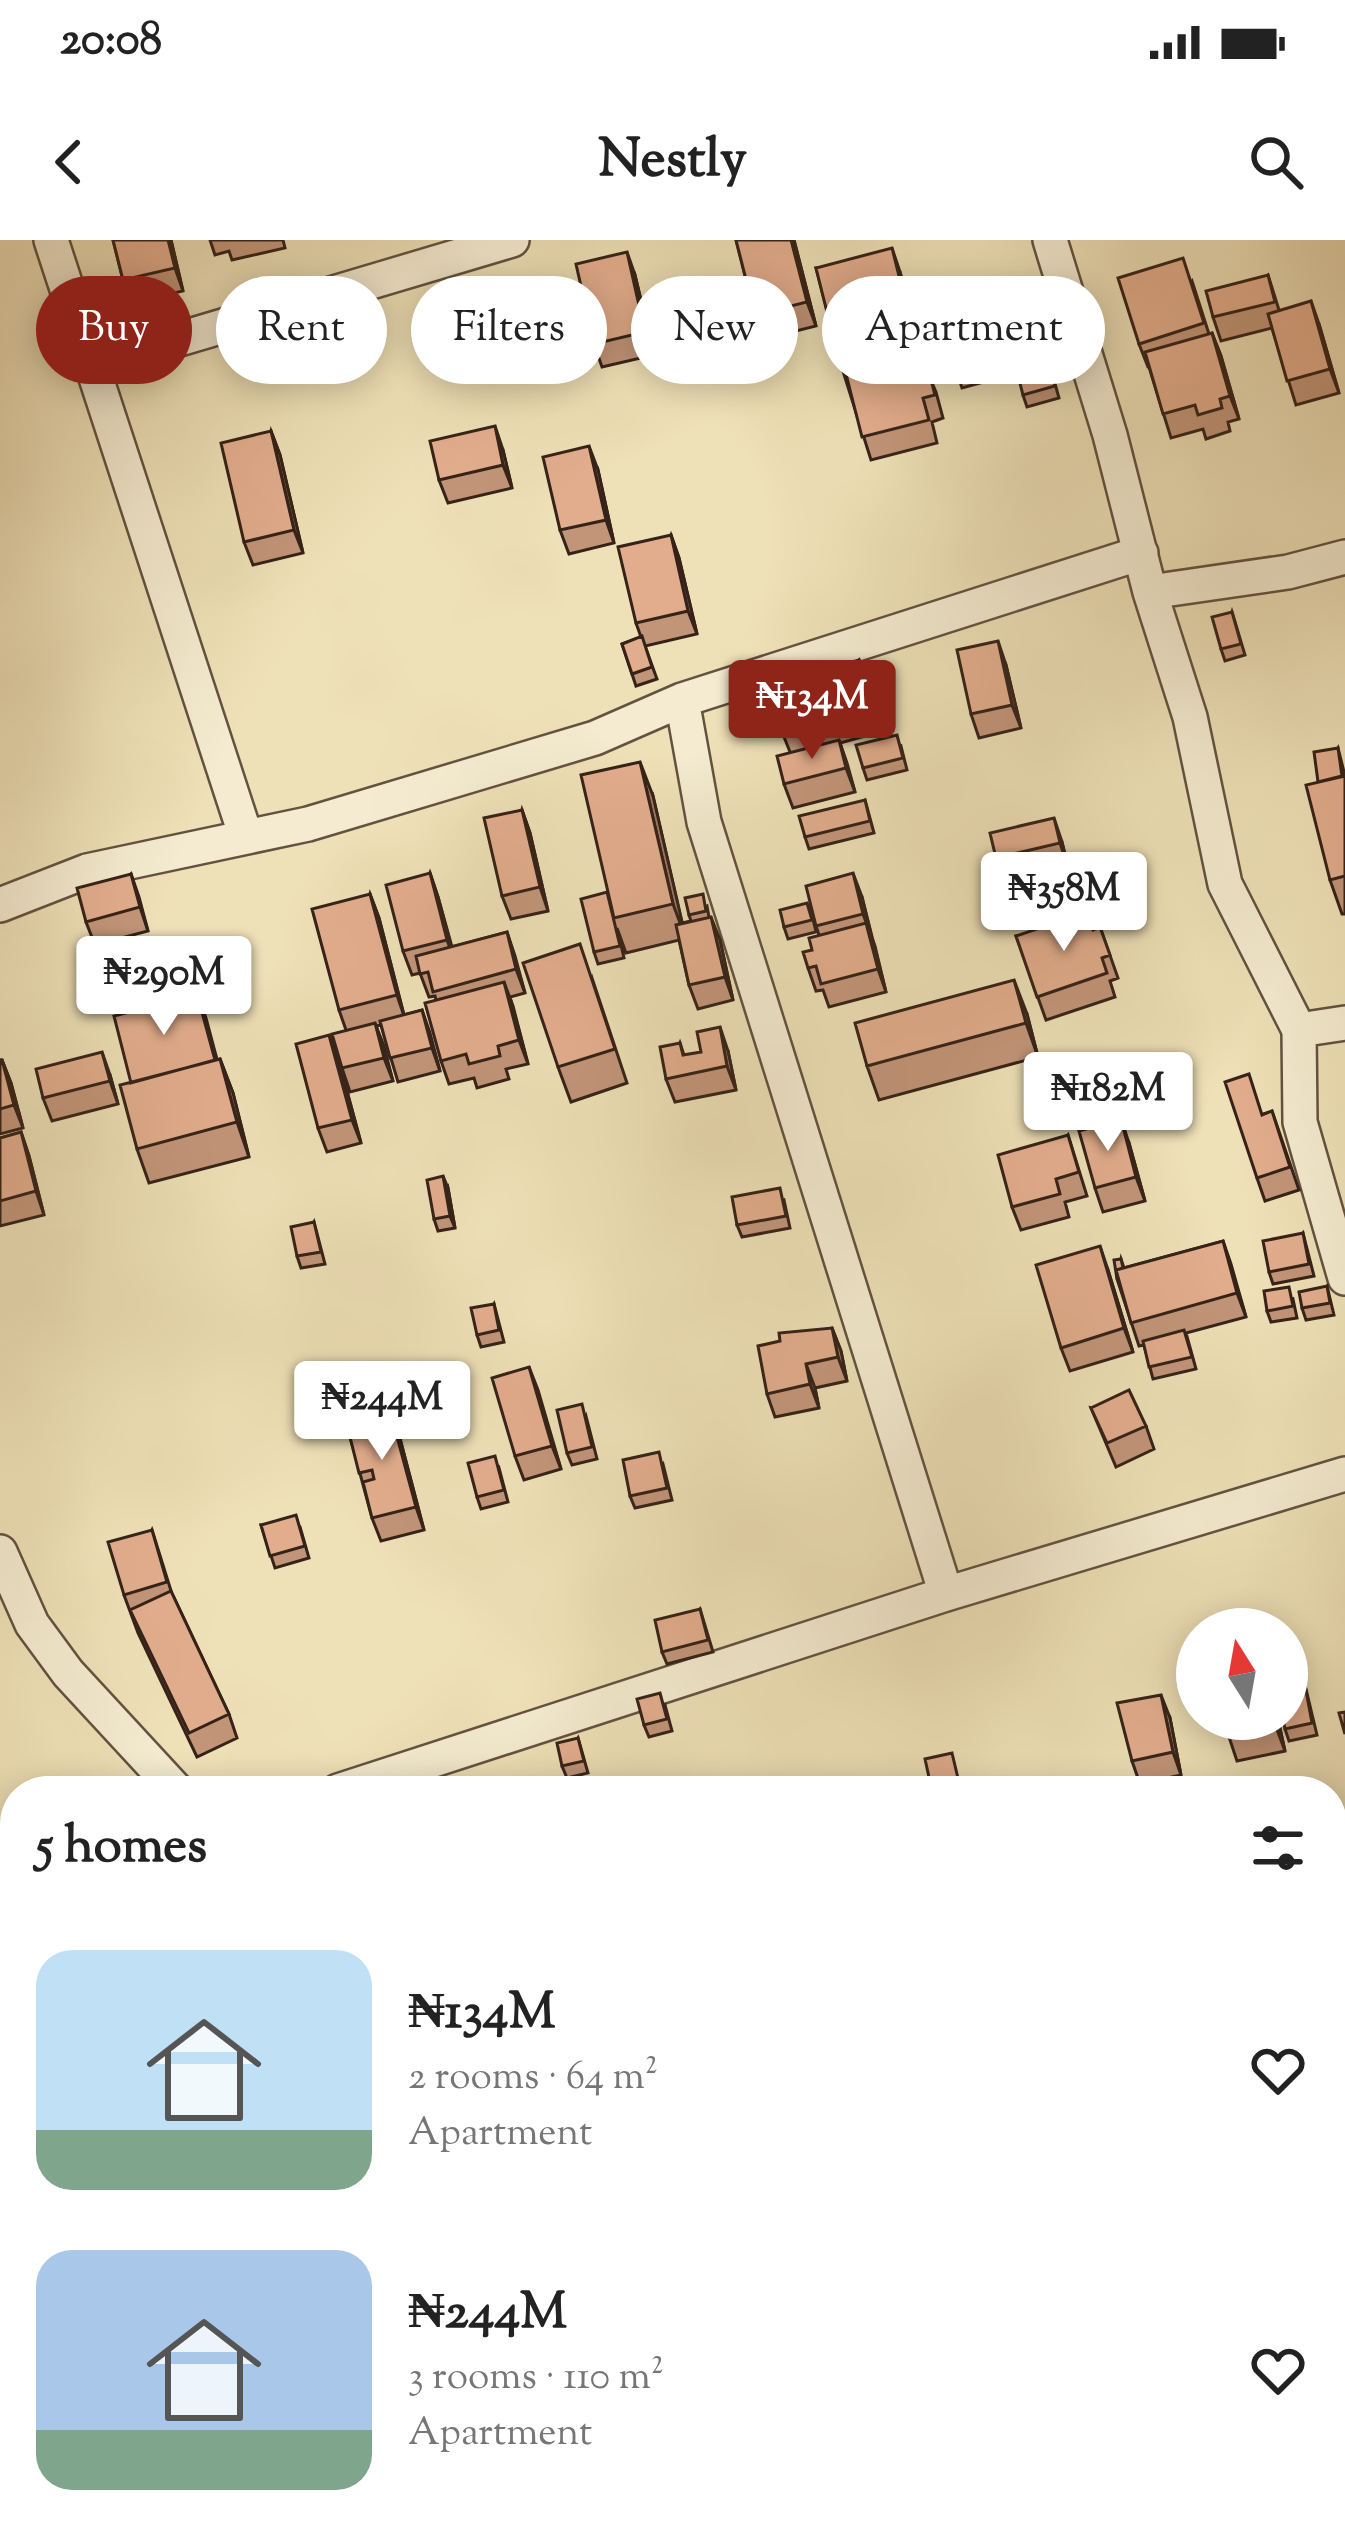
<!DOCTYPE html>
<html lang="en">
<head>
<meta charset="utf-8">
<style>
  :root { --surface:#fff; --page:#f2f2f2; --text:#222; --muted:#767676; --accent:#8f2418 }
  body { margin:0; font-family:"Sorts Mill Goudy",serif; background:var(--page); color:var(--text); height:100vh; display:flex; flex-direction:column; font-size:45px; white-space:nowrap }
  * { box-sizing:border-box; margin:0 }
  p { font-size:39px; color:var(--muted) }
  .icon { flex:none; width:66px; height:66px; fill:none; stroke:currentColor; stroke-width:2; stroke-linecap:round; stroke-linejoin:round }
  .map { position:relative; flex:1; overflow:hidden }
  .sheet { position:absolute; left:0px; top:1536px; width:1347px; height:768px; display:flex; flex-direction:column; background:var(--surface); border-radius:48px 48px 0 0; box-shadow:0 6px 30px #0003 }
  .sheet>* { flex:none }
  .hud { position:absolute; left:36px; top:36px; width:1275px; height:108px; display:flex; gap:24px }
  .needle { width:78px; rotate:349deg }
  .controls { position:absolute; left:1176px; top:1368px; display:grid; gap:24px }
  .controls a { display:grid; place-items:center; width:132px; height:132px; border-radius:50%; background:var(--surface); box-shadow:0 6px 30px #0003; font-size:60px }
  .price { position:absolute; translate:-50% -102px; padding:0 27px; border-radius:12px; background:#fff; color:#222; font-size:39px; line-height:78px; filter:drop-shadow(0 3px 6px #0008) }
  .price::after { content:''; position:absolute; left:50%; top:72px; width:36px; height:27px; margin-left:-18px; background:inherit; clip-path:polygon(0 0,100% 0,50% 100%) }
  .price.selected { background:var(--accent); color:#fff }
  ul { padding:0; list-style:none }
  li { display:flex; align-items:center; gap:36px; height:300px; padding:0 36px }
  li span { display:grid; place-items:center; flex:none; width:336px; height:240px; border-radius:36px; color:#555 }
  li>.icon { margin-inline-start:auto }
  span .icon { width:144px; height:144px; fill:#fffc; stroke-width:1 }
  li b { font-size:51px }
  h2 { display:flex; justify-content:space-between; align-items:center; height:144px; padding:0 36px; font-size:51px }
  .tag { padding:0 42px; border-radius:54px; background:var(--surface); box-shadow:0 6px 30px #0003; font-size:42px; line-height:108px }
  .tag.selected { background:var(--accent); color:#fff }
  .status { display:flex; justify-content:space-between; align-items:center; height:84px; padding:0 60px; background:var(--surface); direction:ltr }
  .status svg { height:33px; fill:currentColor }
  header { display:flex; justify-content:space-between; align-items:center; height:156px; padding:0 36px; background:var(--surface); font-size:54px; font-weight:800 }
  .map>svg:first-child { display:block }
  .lines { fill:none; stroke-linecap:round; stroke-linejoin:round }
  .minor-casing { stroke:#635240; stroke-width:38 }
  .path { stroke:#352218; stroke-width:8; stroke-dasharray:9 6; stroke-linecap:butt }
  .minor { stroke:#f4ebd0; stroke-width:33 }
  .wall { fill:#c29579; stroke:#352218; stroke-width:3 }
  .shaded-wall { fill:#9e7963; stroke:#352218; stroke-width:3 }
  .building { fill:#e2ad8d; stroke:#352218; stroke-width:3 }
</style>
</head>
<body>
<div class="status"><b>20:08</b><svg viewBox="0 0 49 12"><path d="M0 12V9h3v3zM5 12V6h3v6zM10 12V3h3v9zM15 12V0h3v12zM26 1h20v11H26zM47 4h2v5h-2z"/></svg></div>
<header><svg class="icon" aria-label="back" viewBox="0 0 24 24"><path d="M15 5l-7 7 7 7"/></svg>Nestly<svg class="icon" aria-label="search" viewBox="0 0 24 24"><circle cx="10" cy="10" r="6"/><path d="M15 15l6 6"/></svg></header>
<div class="map">
<svg width="1345" height="2304" viewBox="0 0 1345 2304">
  <rect width="100%" height="100%" fill="#eee0b7"/>
  <filter id="stains"><feTurbulence type="fractalNoise" baseFrequency=".00167" numOctaves="4"/><feColorMatrix values="0 0 0 0 .2 0 0 0 0 .09 0 0 0 0 .02 0 0 0 .5 -.17"/></filter>
  <radialGradient id="worn" r=".72"><stop offset=".6" stop-color="#630" stop-opacity="0"/><stop offset="1" stop-color="#630" stop-opacity=".3"/></radialGradient>
  <g class="lines">
    <defs>
      <path id="minor" d="M51,0L246,597
        M1050,0L1110,195L1150,352L1190,477L1225,644L1299,790L1300,882L1345,1038
        M92,125L512,0
        M1150,352L1288,332L1345,317
        M682,460L704,582L946,1354
        M0,665L87,631L308,584L595,498L682,460L1141,313
        M1299,790L1345,783
        M0,1312L32,1384L68,1433L177,1551
        M338,1551L946,1354L1345,1234
        M1332,1724L1345,1720
        M1332,2223L1345,2220
        M904,2289L913,2304
        M1082,2304L1126,2289"/>
    </defs>
    <use href="#minor" class="minor-casing"/>
    <path class="path" d="M0,1662L15,1657"/>
    <use href="#minor" class="minor"/>
  </g>
  <path class="wall" d="M113,0H171L183,51L131,63L123,40Z
    M210,0H283L285,8L232,20L229,11L215,15Z
    M736,0H794L816,86L764,99L755,75Z
    M816,28L900,32L926,129L936,152L943,178L932,182L937,203L871,220L842,128Z
    M635,35L654,115L602,127L594,104Z
    M1268,35L1279,70L1319,84L1339,153L1296,165L1272,88L1221,101L1213,77Z
    M1192,41L1209,94L1212,93L1221,116L1239,179L1228,182L1230,191L1206,199L1203,189L1171,198L1149,127H1148L1139,104Z
    M1029,71L1038,103L1010,110L1006,98Z
    M986,107L995,139L962,148L958,136Z
    M1045,108L1059,158L1027,167L1023,155Z
    M271,191L280,215L303,313L253,325L244,302Z
    M503,210L512,248L448,263L439,240Z
    M598,230L614,303L569,314L560,290Z
    M671,295L679,318L697,394L645,406L657,439L636,446L622,404L641,397L636,383Z
    M1232,372L1245,415L1225,421L1221,409Z
    M859,420L867,443L880,492L840,503L855,552L793,568L784,544L790,512L782,492Z
    M1006,425L1021,488L979,498L971,474Z
    M901,506L907,530L867,540L863,528Z
    M1338,508L1345,536V674H1342L1330,640L1318,542Z
    M653,556L682,683L691,681L689,675L707,666L709,677L720,700L733,760L698,769L689,745L679,700L626,713L617,688L624,718L598,724L594,712L607,652Z
    M865,560L874,593L809,609L805,597Z
    M522,570L530,593L548,671L511,679L502,656Z
    M1062,602L1068,627H1066L1077,670L1017,682L996,618Z
    M430,633L438,657L452,707L507,692L525,753L510,757L528,824L506,829L509,839L477,848L474,838L449,844L441,821L436,760L435,756L429,757L420,733L412,735L403,711Z
    M131,634L148,691L95,705L86,682Z
    M1110,644L1114,664L1079,669L1074,657Z
    M370,654L379,678L404,775L422,770L440,831L398,842L381,785L376,786L393,841L350,852L342,828L346,790L339,770Z
    M862,657L886,752L829,767L823,750L816,751L808,728L812,710L819,695L816,686Z
    M812,675L816,692L788,699L784,687Z
    M1100,687L1118,738L1110,741L1115,757L1046,780L1016,696L1093,690Z
    M592,738L627,843L571,862L558,827Z
    M197,754L217,820L220,819L233,853L249,917L149,943L137,909L131,843Z
    M1027,774L1038,817L879,860L867,826Z
    M329,795L338,818L361,903L327,912L318,888Z
    M680,803L684,815L728,811L736,850L675,862L666,839Z
    M0,820H2L11,843L23,888L0,894Z
    M110,835L118,864L52,881L43,858Z
    M1272,871L1299,950L1265,961L1257,938L1263,874Z
    M21,892L29,916L44,975L0,986V898Z
    M1068,895L1087,956L1065,962L1069,977L1021,990L1012,967Z
    M1129,903L1145,961L1103,972L1095,948Z
    M448,948L455,988L438,991L434,979Z
    M784,960L790,988L742,997L737,985Z
    M314,982L325,1024L301,1028L297,1016Z
    M1303,993L1314,1036L1273,1044L1269,1032Z
    M1223,1001L1246,1077L1186,1093L1196,1129L1153,1139L1144,1105L1139,1106L1117,1039L1121,1019L1124,1028Z
    M1108,1030L1133,1112L1070,1131L1061,1108Z
    M1327,1046L1334,1075L1306,1080L1302,1068Z
    M1293,1059L1297,1078L1271,1082L1267,1071Z
    M494,1064L504,1102L481,1107L477,1095Z
    M832,1088L841,1111L847,1141L815,1148L819,1168L775,1177L767,1154L780,1101Z
    M529,1127L561,1229L524,1240L515,1216Z
    M1091,1168L1146,1186L1154,1209L1116,1227Z
    M586,1176L597,1219L572,1225L567,1213Z
    M348,1189L398,1191L424,1290L381,1301L372,1278Z
    M663,1224L672,1260L635,1268L630,1256Z
    M499,1228L508,1262L481,1269L477,1257Z
    M261,1285L300,1287L309,1318L275,1328Z
    M152,1290L172,1354L229,1474L237,1498L197,1517L138,1393L124,1355Z
    M700,1369L713,1412L667,1424L662,1412Z
    M1305,1445L1317,1495L1289,1501L1285,1489Z
    M665,1465L672,1491L649,1497L644,1485Z
    M1170,1478L1181,1535L1140,1544L1132,1521Z
    M1278,1479L1285,1511L1237,1521L1229,1497Z
    M578,1498L588,1533L567,1538L562,1526Z
    M15,1845V1883L0,1886V1848Z
    M15,2188V2252L7,2254L0,2236V2192Z"/>
  <path class="shaded-wall" d="M168,0H171L183,51L175,28Z
    M791,0H794L816,86L807,62Z
    M892,8L900,32L927,133L918,109Z
    M627,12L635,35L654,115L645,92Z
    M1311,61L1319,84L1339,153L1330,129Z
    M1212,93L1221,116L1239,179L1230,156Z
    M495,186L503,210L512,248L503,225Z
    M271,191L280,215L303,313L294,290Z
    M589,206L598,230L614,303L606,280Z
    M671,295L679,318L697,394L688,371Z
    M998,401L1006,425L1021,488L1012,465Z
    M859,420L867,443L880,492L872,469Z
    M839,500L847,523L855,552L846,528Z
    M640,522L653,556L686,699L673,664Z
    M522,570L530,593L548,671L540,647Z
    M1054,578L1062,602L1068,627L1060,603Z
    M1062,616L1070,639L1077,670L1068,646Z
    M430,633L438,657L456,724L447,700Z
    M853,633L862,657L872,698L863,674Z
    M131,634L139,657L148,691L140,667Z
    M370,654L379,678L405,779L397,755Z
    M711,677L720,700L733,760L725,737Z
    M866,683L875,706L886,752L878,729Z
    M507,692L515,716L525,753L516,729Z
    M1014,740L1027,774L1038,817L1026,783Z
    M504,742L513,766L528,824L519,800Z
    M197,754L206,778L224,846L216,823Z
    M422,770L430,793L440,831L432,808Z
    M375,783L384,806L393,841L384,818Z
    M720,787L728,811L736,850L727,826Z
    M329,795L338,818L361,903L352,880Z
    M102,812L110,835L118,864L110,841Z
    M220,819L233,853L249,917L237,882Z
    M2,820L11,843L23,888L14,865Z
    M1121,879L1129,903L1145,961L1136,937Z
    M21,892L29,916L44,975L36,951Z
    M443,936L448,948L455,988L450,976Z
    M1223,1001L1231,1024L1246,1077L1237,1053Z
    M1100,1006L1108,1030L1133,1112L1124,1088Z
    M832,1088L841,1111L847,1141L838,1117Z
    M806,1124L815,1148L819,1168L810,1144Z
    M529,1127L538,1150L561,1229L552,1206Z
    M389,1167L398,1191L424,1290L416,1267Z
    M1161,1455L1170,1478L1181,1535L1173,1512Z
    M1274,1479H1278L1285,1511L1276,1487Z"/>
  <path class="building" d="M113,0H168L175,28L123,40Z
    M736,0H791L807,62L755,75Z
    M892,8L905,60L829,80L816,28Z
    M627,12L645,92L594,104L576,24Z
    M1183,18L1204,83L1139,104L1118,38Z
    M1268,35L1275,62L1213,77L1206,51Z
    M1311,61L1330,129L1287,141L1268,74Z
    M906,63L918,109L842,128L830,82Z
    M1029,71L1034,91L1006,98L1001,78Z
    M1212,93L1230,156L1220,159L1222,168L1198,175L1195,165L1163,174L1145,112Z
    M986,107L990,127L958,136L952,115Z
    M1045,108L1055,146L1023,155L1013,116Z
    M912,113L917,131L928,128L935,155L923,158L929,180L862,197L845,130Z
    M495,186L503,225L439,240L430,201Z
    M271,191L294,290L244,302L221,203Z
    M589,206L606,280L560,290L543,217Z
    M671,295L688,371L636,383L618,307Z
    M1232,372L1241,404L1221,409L1212,377Z
    M642,396L652,427L632,434L622,404Z
    M998,401L1012,465L971,474L957,410Z
    M859,420L872,469L782,492L770,443Z
    M897,495L903,518L863,528L856,505Z
    M839,500L846,528L784,544L777,516Z
    M1338,508L1342,536L1318,542L1314,512Z
    M640,522L673,664L614,678L581,535Z
    M1345,536V636L1330,640L1306,545Z
    M865,560L870,581L805,597L799,576Z
    M522,570L540,647L502,656L484,578Z
    M1054,578L1060,603L996,618L990,593Z
    M1062,616L1068,646L1008,659L1001,629Z
    M1106,632L1109,652L1074,657L1071,638Z
    M430,633L447,700L403,711L386,645Z
    M853,633L863,674L816,686L806,646Z
    M131,634L140,667L86,682L77,648Z
    M607,652L620,706L594,712L581,659Z
    M370,654L397,755L339,770L312,669Z
    M703,654L706,671L689,675L685,658Z
    M807,663L812,680L784,687L780,670Z
    M1086,672L1093,690L1100,687L1110,715L1102,718L1107,733L1037,757L1016,696Z
    M711,677L725,737L689,745L676,685Z
    M866,683L878,729L821,744L816,726L808,728L803,712L812,710L809,698Z
    M507,692L516,729L433,752L428,732L420,734L416,716Z
    M580,704L615,809L558,827L523,723Z
    M1014,740L1026,783L867,826L855,783Z
    M504,742L519,800L498,806L500,816L469,824L466,814L441,821L425,763Z
    M197,754L215,820L131,843L114,776Z
    M422,770L432,808L390,818L380,781Z
    M375,783L384,818L342,828L332,794Z
    M720,787L727,826L666,839L660,807L680,803L683,815L701,812L697,792Z
    M329,795L352,880L318,888L296,804Z
    M102,812L110,841L43,858L36,829Z
    M220,819L237,882L137,909L120,845Z
    M0,820H2L14,865L0,869Z
    M1249,834L1262,875L1272,871L1290,927L1257,938L1225,842Z
    M1121,879L1136,937L1095,948L1079,891Z
    M21,892L36,951L0,961V898Z
    M1068,895L1079,932L1056,939L1060,954L1012,967L998,915Z
    M443,936L450,976L434,979L427,940Z
    M780,948L786,976L737,985L732,957Z
    M314,982L321,1012L297,1016L291,987Z
    M1303,993L1309,1024L1269,1032L1263,1001Z
    M1223,1001L1237,1053L1131,1083L1116,1030Z
    M1100,1006L1124,1088L1061,1108L1036,1025Z
    M1121,1019L1123,1028L1116,1030L1117,1039L1114,1020Z
    M1327,1046L1330,1063L1302,1068L1299,1052Z
    M1289,1047L1293,1066L1267,1071L1264,1051Z
    M494,1064L499,1090L477,1095L471,1068Z
    M832,1088L838,1117L806,1124L810,1144L767,1154L758,1106L780,1101L779,1093Z
    M1184,1090L1192,1117L1149,1127L1143,1101Z
    M529,1127L552,1206L515,1216L492,1138Z
    M1129,1150L1146,1186L1107,1203L1091,1168Z
    M582,1164L592,1207L567,1213L557,1170Z
    M389,1167L416,1267L372,1278L363,1242L374,1239L372,1230L359,1233L348,1189L360,1186L357,1176Z
    M659,1212L667,1248L630,1256L623,1220Z
    M495,1216L504,1250L477,1257L468,1223Z
    M296,1275L305,1306L270,1316L261,1285Z
    M152,1290L167,1342L124,1355L108,1302Z
    M171,1351L229,1474L189,1493L130,1370Z
    M700,1369L708,1400L662,1412L655,1380Z
    M1305,1445L1312,1483L1285,1489L1283,1479H1287V1449Z
    M660,1453L667,1479L644,1485L637,1459Z
    M1161,1455L1173,1512L1132,1521L1117,1463Z
    M1345,1472V1494L1339,1473Z
    M1225,1479H1274L1276,1487L1229,1497Z
    M578,1498L584,1521L562,1526L557,1503Z
    M952,1513L961,1551H932L925,1519Z
    M585,1544L587,1551H556Z
    M15,1845V1870L0,1873V1848Z
    M1345,1964V2005L1336,1966Z
    M15,2188V2226L0,2230V2192Z
    M68,2289H115L120,2304H72Z
    M120,2289H163L166,2304H124Z"/>
  <rect width="100%" height="100%" filter="url(#stains)"/>
  <rect width="100%" height="100%" fill="url(#worn)"/>
</svg>
<div class="controls">
<a><svg class="needle" viewBox="-14 -14 28 28"><path d="M0-13l5 13h-10z" fill="#e53935"/><path d="M0 13l5-13h-10z" fill="#767676"/></svg></a>
</div>
<b class="price selected" style="left:812px;top:522px">₦134M</b>
<b class="price" style="left:1064px;top:714px">₦358M</b>
<b class="price" style="left:164px;top:798px">₦290M</b>
<b class="price" style="left:1108px;top:914px">₦182M</b>
<b class="price" style="left:382px;top:1223px">₦244M</b>
<div class="hud">
<a class="tag selected">Buy</a>
<a class="tag">Rent</a>
<a class="tag">Filters</a>
<a class="tag">New</a>
<a class="tag">Apartment</a>
</div>
<section class="sheet">
<h2>5 homes<svg class="icon" aria-label="filters" viewBox="0 0 24 24"><path d="M4 7h16M4 17h16"/><circle cx="9" cy="7" r="2"/><circle cx="15" cy="17" r="2"/></svg></h2>
<ul>
<li><span style="background:linear-gradient(#bfe0f5 75%,#7fa58c 0)"><svg class="icon" aria-label="home" viewBox="0 0 24 24"><path d="M3 11l9-7 9 7M6 9v11h12V9"/></svg></span><div><b>₦134M</b><p>2 rooms · 64 m²</p><p>Apartment</p></div><svg class="icon" aria-label="heart" viewBox="0 0 24 24"><path d="M12 20l-8-8c-3-5 5-10 8-4 3-6 11-1 8 4z"/></svg></li>
<li><span style="background:linear-gradient(#a9c7e8 75%,#7fa58c 0)"><svg class="icon" aria-label="home" viewBox="0 0 24 24"><path d="M3 11l9-7 9 7M6 9v11h12V9"/></svg></span><div><b>₦244M</b><p>3 rooms · 110 m²</p><p>Apartment</p></div><svg class="icon" aria-label="heart" viewBox="0 0 24 24"><path d="M12 20l-8-8c-3-5 5-10 8-4 3-6 11-1 8 4z"/></svg></li>
</ul>
</section>
</div>
</body>
</html>
